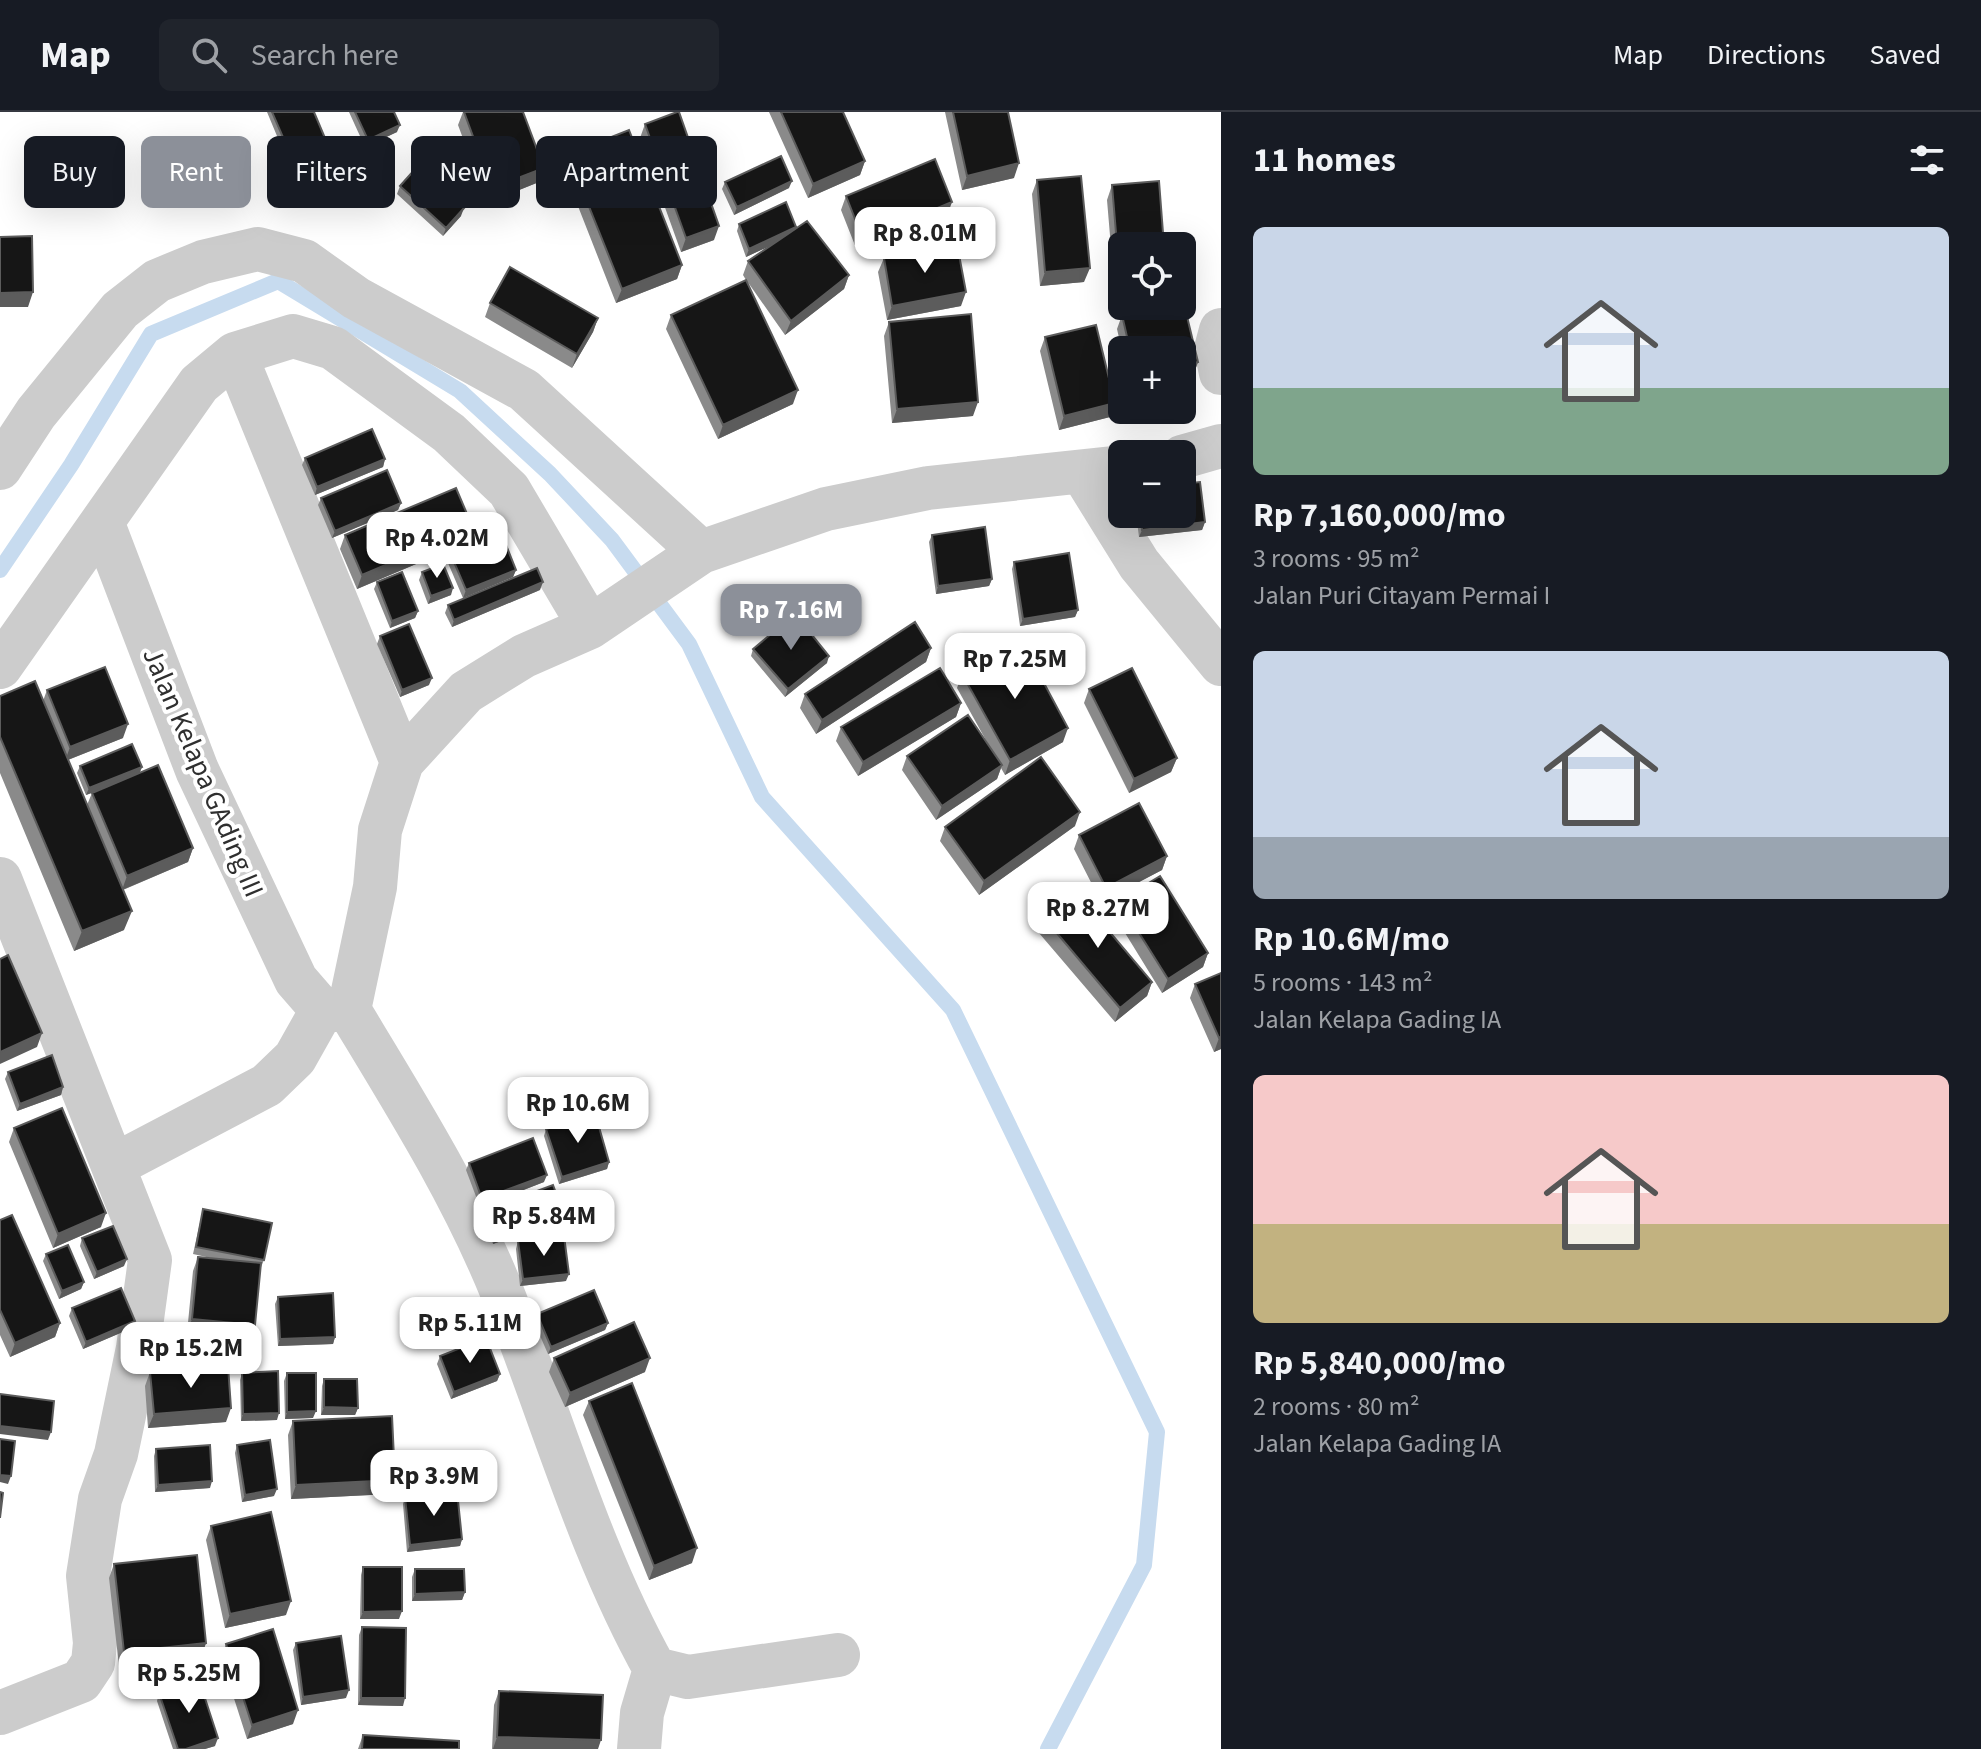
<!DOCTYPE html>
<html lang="en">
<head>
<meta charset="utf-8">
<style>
  :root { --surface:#171b24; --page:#20242c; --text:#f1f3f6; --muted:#9ea1a6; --line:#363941; --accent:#8c9099 }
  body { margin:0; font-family:"Source Sans 3",sans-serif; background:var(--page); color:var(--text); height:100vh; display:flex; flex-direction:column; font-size:30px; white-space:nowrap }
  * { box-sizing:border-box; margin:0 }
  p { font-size:26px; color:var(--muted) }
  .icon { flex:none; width:44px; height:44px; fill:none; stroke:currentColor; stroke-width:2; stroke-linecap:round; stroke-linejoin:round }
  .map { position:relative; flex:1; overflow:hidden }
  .sheet { display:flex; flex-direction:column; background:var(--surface); width:760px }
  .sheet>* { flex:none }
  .top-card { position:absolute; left:24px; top:24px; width:760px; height:72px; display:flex; gap:16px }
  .controls { position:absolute; left:1108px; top:120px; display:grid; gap:16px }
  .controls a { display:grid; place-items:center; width:88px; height:88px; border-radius:12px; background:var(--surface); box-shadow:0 8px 32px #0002; font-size:40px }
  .price { position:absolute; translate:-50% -68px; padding:0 18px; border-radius:16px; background:#fff; color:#222; font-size:26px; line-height:52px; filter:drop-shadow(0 2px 4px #0008) }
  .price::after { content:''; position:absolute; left:50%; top:48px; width:24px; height:18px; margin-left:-12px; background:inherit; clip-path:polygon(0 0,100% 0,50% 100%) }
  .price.on { background:var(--accent); color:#fff }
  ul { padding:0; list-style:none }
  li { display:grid; align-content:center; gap:16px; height:424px; padding:0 32px }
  li span { display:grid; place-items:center; height:248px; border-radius:12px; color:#555 }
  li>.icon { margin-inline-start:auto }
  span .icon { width:144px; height:144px; fill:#fffc; stroke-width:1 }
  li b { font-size:34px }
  h2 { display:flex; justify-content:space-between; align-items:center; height:96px; padding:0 32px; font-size:34px }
  .chip { padding:0 28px; border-radius:12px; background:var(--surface); box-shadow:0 8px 32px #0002; font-size:28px; line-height:72px }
  .chip.on { background:var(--accent); color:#fff }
  header { display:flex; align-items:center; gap:48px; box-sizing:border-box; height:112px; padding:0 40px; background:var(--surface); border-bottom:2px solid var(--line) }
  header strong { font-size:38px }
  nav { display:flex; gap:44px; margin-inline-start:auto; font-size:28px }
  .search { width:560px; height:72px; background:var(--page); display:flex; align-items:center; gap:20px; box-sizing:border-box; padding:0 28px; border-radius:12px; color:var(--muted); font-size:30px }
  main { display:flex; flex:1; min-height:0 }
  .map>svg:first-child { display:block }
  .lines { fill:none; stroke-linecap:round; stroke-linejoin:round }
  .stream { stroke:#c7dbef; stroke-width:16 }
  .street { stroke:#ccc; stroke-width:44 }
  .wall { fill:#8a8a8a }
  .shaded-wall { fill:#5c5c5c }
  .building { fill:#161616; stroke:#5c5c5c; stroke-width:2 }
  .labels { text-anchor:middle; stroke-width:8; stroke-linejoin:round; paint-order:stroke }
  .street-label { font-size:28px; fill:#2f2f2f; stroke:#fff }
</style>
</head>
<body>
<header>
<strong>Map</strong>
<div class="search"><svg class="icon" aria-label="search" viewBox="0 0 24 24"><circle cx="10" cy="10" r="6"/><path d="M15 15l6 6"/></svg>Search here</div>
<nav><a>Map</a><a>Directions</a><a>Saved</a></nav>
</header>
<main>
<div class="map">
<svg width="1221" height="1637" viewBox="0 0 1221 1637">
  <rect width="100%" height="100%" fill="#fff"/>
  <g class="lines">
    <path class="stream" d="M0,458L71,353L151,222L278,169L460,279L550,362L612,428L689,532L762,685L953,898L1157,1320L1144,1453L1048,1637"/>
    <path class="street" d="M1221,218L1216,237L1221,261
      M235,242L402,650
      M1182,345L1221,334
      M0,356L36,301L120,198L157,169L203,150L258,137L304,149L356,186L524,278L701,440
      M1082,360L1139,452L1221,552
      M103,412L197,658L296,868L322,898
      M0,555L199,272L235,242L293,224L333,236L449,321L509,378L590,515
      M0,767L150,1148L138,1236L116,1342L100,1387L88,1464L95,1531L93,1551L81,1569L0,1601
      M349,898C404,989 462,1081 502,1180C552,1305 589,1439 655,1557L688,1565L838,1543
      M113,1054L267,973L295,946L322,898H349L375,775L380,718L402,650L466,580L524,544L590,515L701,440L826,397L928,376L1122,355
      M639,1637L642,1601L655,1557"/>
  </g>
  <path class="wall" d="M267,0H314L330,38L327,45L292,60Z
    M349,0H394L397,20L365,35Z
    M463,0H523L544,56L539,70L487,91L458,13Z
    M769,0H843L865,49L860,63L808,86Z
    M945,0H1008L1014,66L962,78Z
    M645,12L714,128L681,140L640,26Z
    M568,42L682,153L677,167L616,191L563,56Z
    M1037,68L1084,170L1040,174L1032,82Z
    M725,70L789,76L734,103L722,77Z
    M1112,73L1122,134V158L1113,159L1107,88Z
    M400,74L461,104L443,124L397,82Z
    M846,84L947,104L858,141L841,98Z
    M739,112L796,115L849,163L844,177L785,223L747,169L793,292L718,327L666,217L671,203L746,168L743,163L748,149L773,132L746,145L737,119Z
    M884,146L961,194L887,208L878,160Z
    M1183,188L1198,250L1193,264L1182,267V238L1122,239L1117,217L1122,203L1159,194H1182Z
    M490,191L598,206L593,220L572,256L485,205Z
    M889,210L973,304L892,311L884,224Z
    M1045,225L1110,305L1059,318L1040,239Z
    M305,346L385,347L383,355L315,383L302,353Z
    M321,386L401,391L398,398L332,426L318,393Z
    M1136,402H1182L1205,410L1202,418L1139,425Z
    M345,423L468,430L357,477L340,437Z
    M932,423L992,467L989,474L936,482L929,430Z
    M451,443L516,458L513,465L463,486L448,451Z
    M1014,450L1078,498L1075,505L1020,514L1012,457Z
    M422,460L451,483L428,492L419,468Z
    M377,470L418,499L415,506L390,516L374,477Z
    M540,478L452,515L445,501L448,493Z
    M380,524L429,573L400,585L377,532Z
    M931,536L926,550L816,622L800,596L805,582Z
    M753,537L827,551L785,585L751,544Z
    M962,562L1063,630L1005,663L1001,656L997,667L936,708L902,658L907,644L988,632L957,576Z
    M1089,577L1177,646L1171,660L1129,681L1084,591Z
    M47,578L123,626L68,648L87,693L92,681L103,677L86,683L77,661L80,654L142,655L139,661L193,736L188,750L123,778L124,818L74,839L0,661V584L43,589Z
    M961,591L956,605L858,664L836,629L841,615Z
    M1075,714L979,783L940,729L945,715Z
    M1079,723L1167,744L1162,758L1101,790L1074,737Z
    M1119,789L1208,841L1203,855L1162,881L1114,803Z
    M1045,807L1152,870L1147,884L1115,910L1039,821Z
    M1221,861V937L1214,940L1190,886L1195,872Z
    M8,960L63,975L61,983L17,999L5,967Z
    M14,1016L101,1115L53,1136L9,1030Z
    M546,1017L609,1050L607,1057L559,1072L544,1024Z
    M469,1051L544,1070L480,1095L466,1058Z
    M203,1097L264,1148L261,1155L250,1228L187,1221L193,1159L198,1145L211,1146L193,1142Z
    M486,1098L563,1100L560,1107L493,1132L483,1105Z
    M0,1108L60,1211L55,1225L10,1245L0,1223Z
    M82,1126L124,1154L94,1167L80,1134Z
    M518,1129L566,1169L520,1174L516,1137Z
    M46,1142L84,1170L81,1177L59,1187L43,1149Z
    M278,1185L335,1225L333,1232L278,1234L275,1192Z
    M72,1196L132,1216L83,1237L69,1204Z
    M537,1202L608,1211L605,1218L548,1242L534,1210Z
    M440,1244L500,1262L497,1269L451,1287L437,1252Z
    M554,1246L645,1260L565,1295L549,1260Z
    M150,1260L226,1310L148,1316L145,1274Z
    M242,1261L277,1308L241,1309L240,1268Z
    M287,1261L313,1306L285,1307L284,1269Z
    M324,1267L358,1296L355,1303H321L322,1274Z
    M589,1289L692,1451L649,1468L583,1303Z
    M293,1309L390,1382L291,1387L288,1323Z
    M237,1333L274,1384L242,1390L235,1341Z
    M156,1337L210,1376L155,1380L154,1344Z
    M405,1385L462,1427L460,1434L407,1440L403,1392Z
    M211,1414L286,1503L225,1516L206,1428Z
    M114,1452L206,1531L201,1545L119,1554L109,1466Z
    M363,1455L399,1507H360L361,1463Z
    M415,1457L465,1480L462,1488L412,1489V1465Z
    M362,1515L403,1594L358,1593L359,1523Z
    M296,1531L346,1586L301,1593L293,1538Z
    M226,1532L293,1612L247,1627L221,1546Z
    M499,1579L598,1637H492L494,1593Z
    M159,1581L215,1634L205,1637H173L157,1589Z
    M363,1623L459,1637H358Z"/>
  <path class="shaded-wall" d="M400,13L397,20L365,35L368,28Z
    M330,38L327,45L292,60L295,53Z
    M865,49L860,63L808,86L813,72Z
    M1019,51L1014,66L962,78L967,64Z
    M544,56L539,70L487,91L492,76Z
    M792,69L789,76L734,103L737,95Z
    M952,90L947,104L858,141L863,127Z
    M464,96L461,104L443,124L446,116Z
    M719,114L714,128L681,140L686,126Z
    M796,115L794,123L746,145L749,137Z
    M1122,144V158L1113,159L1118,145Z
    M682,153L677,167L616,191L622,177Z
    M1090,156L1084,170L1040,174L1045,160Z
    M849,163L844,177L785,223L791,209Z
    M33,180L28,195H0V181Z
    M966,180L961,194L887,208L892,194Z
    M598,206L593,220L572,256L577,242Z
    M1198,250L1193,264L1182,267V254Z
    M798,278L793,292L718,327L723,313Z
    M978,290L973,304L892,311L897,297Z
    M1115,291L1110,305L1059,318L1064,304Z
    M385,347L383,355L315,383L317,375Z
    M401,391L398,398L332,426L335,419Z
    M1205,410L1202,418L1139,425L1142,418Z
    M473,416L468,430L357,477L362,463Z
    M516,458L513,465L463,486L466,478Z
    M992,467L989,474L936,482L938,474Z
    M543,470L540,478L452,515L454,508Z
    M453,476L451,483L428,492L431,484Z
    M1078,498L1075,505L1020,514L1023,507Z
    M418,499L415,506L390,516L392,509Z
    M931,536L926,550L816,622L822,608Z
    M829,544L827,551L785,585L788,577Z
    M432,566L429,573L400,585L402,578Z
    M961,591L956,605L858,664L863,650Z
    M128,612L123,626L65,649L70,635Z
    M1068,616L1063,630L1005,663L1010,648Z
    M1177,646L1171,660L1129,681L1134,667Z
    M1002,653L997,667L936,708L942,694Z
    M142,655L139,663L86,683L89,676Z
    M1080,700L1075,714L979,783L984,769Z
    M193,736L188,750L122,778L127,764Z
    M1167,744L1162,758L1101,790L1106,776Z
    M132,799L124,818L74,839L82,819Z
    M1208,841L1203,855L1162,881L1168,867Z
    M1152,870L1147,884L1115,910L1120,896Z
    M42,921L37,935L0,952V940Z
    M1221,925V937L1214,940L1219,926Z
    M63,975L61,983L17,999L20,992Z
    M609,1050L607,1057L559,1072L562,1065Z
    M547,1063L544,1070L480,1095L482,1087Z
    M563,1100L560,1107L493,1132L495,1125Z
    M106,1101L101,1115L53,1136L58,1122Z
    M127,1147L124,1154L94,1167L97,1160Z
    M569,1162L566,1169L520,1174L523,1167Z
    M84,1170L81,1177L59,1187L62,1179Z
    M192,1207L255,1213L250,1228L187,1221Z
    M135,1209L132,1216L83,1237L86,1230Z
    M60,1211L55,1225L10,1245L15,1231Z
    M608,1211L605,1218L548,1242L551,1235Z
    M335,1225L333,1232L278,1234L280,1227Z
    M650,1246L645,1260L565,1295L570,1281Z
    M500,1262L497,1269L451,1287L454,1280Z
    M324,1295L358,1296L355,1303H321Z
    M231,1296L226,1310L148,1316L154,1302Z
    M316,1299L313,1306L285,1307L287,1300Z
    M279,1301L277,1308L241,1309L243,1302Z
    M0,1314L51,1320L48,1328L0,1322Z
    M0,1363L11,1364L8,1372L0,1370Z
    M395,1368L390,1382L291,1387L296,1373Z
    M212,1369L210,1376L155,1380L158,1373Z
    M277,1377L274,1384L242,1390L245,1383Z
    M462,1427L460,1434L407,1440L410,1433Z
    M697,1436L692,1451L649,1468L654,1454Z
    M465,1480L462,1488L412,1489L415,1482Z
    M291,1489L286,1503L225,1516L230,1502Z
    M402,1499L399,1507H360L363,1500Z
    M206,1531L201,1545L119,1554L124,1540Z
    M349,1578L346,1586L301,1593L303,1585Z
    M361,1586H405L403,1594L358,1593Z
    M298,1598L293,1612L247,1627L252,1613Z
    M497,1625L601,1628L598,1637H493Z
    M218,1626L215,1634L205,1637H186Z"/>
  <path class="building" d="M272,0H314L330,38L295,53Z
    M355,0H394L400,13L368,28Z
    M464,0H523L544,56L492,76Z
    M677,0H679L719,114L686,126L645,12Z
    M781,0H843L865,49L813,72Z
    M953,0H1008L1019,51L967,64Z
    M629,18L682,153L622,177L568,42Z
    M781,44L792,69L737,95L725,70Z
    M935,47L952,90L863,127L846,84Z
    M417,55L464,96L446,116L400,74Z
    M1081,64L1090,156L1045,160L1037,68Z
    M1159,69L1164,134H1122V144L1118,145L1112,73Z
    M786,90L796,115L749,137L739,112Z
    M807,109L849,163L791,209L748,149Z
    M32,124L33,180L0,181V125Z
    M957,132L966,180L892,194L884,146Z
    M510,155L598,206L577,242L490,191Z
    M746,168L798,278L723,313L671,203Z
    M1183,188L1198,250L1182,254V238H1130L1122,203L1159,194H1182Z
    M971,202L978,290L897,297L889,210Z
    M1096,213L1115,291L1064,304L1045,225Z
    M372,317L385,347L317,375L305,346Z
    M387,358L401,391L335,419L321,386Z
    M1200,370L1205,410L1142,418L1140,402H1182V372Z
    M456,376L473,416L362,463L345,423Z
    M985,415L992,467L938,474L932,423Z
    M502,423L516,458L466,478L451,443Z
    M1069,441L1078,498L1023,507L1014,450Z
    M443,452L453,476L431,484L422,460Z
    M537,456L543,470L454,508L448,493Z
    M402,460L418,499L392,509L377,470Z
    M795,502L829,544L788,577L753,537Z
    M915,510L931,536L822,608L805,582Z
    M409,512L432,566L402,578L380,524Z
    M1022,530L1068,616L1010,648L962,562Z
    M105,555L128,612L70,635L47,578Z
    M940,556L961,591L863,650L841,615Z
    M1132,556L1177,646L1134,667L1089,577Z
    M35,569L132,799L82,819L0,625V584Z
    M968,603L1002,653L942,694L907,644Z
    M132,632L142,655L89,676L80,654Z
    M1041,645L1080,700L984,769L945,715Z
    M158,653L193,736L127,764L92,681Z
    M1139,691L1167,744L1106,776L1079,723Z
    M1160,764L1208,841L1168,867L1119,789Z
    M1076,780L1152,870L1120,896L1045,807Z
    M8,843L42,921L0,940V847Z
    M1221,861V925L1219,926L1195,872Z
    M52,943L63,975L20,992L8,960Z
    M62,996L106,1101L58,1122L14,1016Z
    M595,1001L609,1050L562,1065L546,1017Z
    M533,1026L547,1063L482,1087L469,1051Z
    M553,1073L563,1100L495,1125L486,1098Z
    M203,1097L272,1111L264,1148L196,1135Z
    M12,1103L60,1211L15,1231L0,1198V1108Z
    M113,1114L127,1147L97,1160L82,1126Z
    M564,1124L569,1162L523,1167L518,1129Z
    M68,1133L84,1170L62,1179L46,1142Z
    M198,1145L261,1151L255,1213L192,1207Z
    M121,1176L135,1209L86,1230L72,1196Z
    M594,1178L608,1211L551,1235L537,1202Z
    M333,1181L335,1225L280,1227L278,1185Z
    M634,1210L650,1246L570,1281L554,1246Z
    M486,1226L500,1262L454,1280L440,1244Z
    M228,1254L231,1296L154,1302L150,1260Z
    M278,1259L279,1301L243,1302L242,1261Z
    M287,1261H316V1299L287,1300Z
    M324,1267H357L358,1296L324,1295Z
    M632,1271L697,1436L654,1454L589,1289Z
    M0,1282L54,1289L51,1320L0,1314Z
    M392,1304L395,1368L296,1373L293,1309Z
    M0,1327L15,1329L11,1364L0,1363Z
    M270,1328L277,1377L245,1383L237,1333Z
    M210,1333L212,1369L158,1373L156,1337Z
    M457,1379L462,1427L410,1433L405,1385Z
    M0,1380L3,1381L0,1406Z
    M271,1400L291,1489L230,1502L211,1414Z
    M197,1443L206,1531L124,1540L114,1452Z
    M363,1455H402V1499L363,1500Z
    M415,1457H464L465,1480L415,1482Z
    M362,1515L406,1516L405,1586H361Z
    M273,1517L298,1598L252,1613L226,1532Z
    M341,1524L349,1578L303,1585L296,1531Z
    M199,1568L218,1626L186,1637H178L159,1581Z
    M499,1579L603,1583L601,1628L497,1625Z
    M363,1623L459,1629V1637H362Z"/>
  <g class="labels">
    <g class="street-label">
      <text transform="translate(204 660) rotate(67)" y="10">Jalan Kelapa GAding III</text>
    </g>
  </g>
</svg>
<div class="controls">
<a><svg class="icon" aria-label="locate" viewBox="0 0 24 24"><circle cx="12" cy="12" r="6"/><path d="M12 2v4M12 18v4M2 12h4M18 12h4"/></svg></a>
<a>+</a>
<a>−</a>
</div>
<b class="price" style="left:925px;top:163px">Rp 8.01M</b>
<b class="price" style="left:437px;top:468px">Rp 4.02M</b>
<b class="price on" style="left:791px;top:540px">Rp 7.16M</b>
<b class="price" style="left:1015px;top:589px">Rp 7.25M</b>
<b class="price" style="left:1098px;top:838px">Rp 8.27M</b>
<b class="price" style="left:578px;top:1033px">Rp 10.6M</b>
<b class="price" style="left:544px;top:1146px">Rp 5.84M</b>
<b class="price" style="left:470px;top:1253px">Rp 5.11M</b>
<b class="price" style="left:191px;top:1278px">Rp 15.2M</b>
<b class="price" style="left:434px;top:1406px">Rp 3.9M</b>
<b class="price" style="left:189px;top:1603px">Rp 5.25M</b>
<div class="top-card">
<a class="chip">Buy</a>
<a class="chip on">Rent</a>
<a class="chip">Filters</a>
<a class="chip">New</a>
<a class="chip">Apartment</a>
</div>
</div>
<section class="sheet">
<h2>11 homes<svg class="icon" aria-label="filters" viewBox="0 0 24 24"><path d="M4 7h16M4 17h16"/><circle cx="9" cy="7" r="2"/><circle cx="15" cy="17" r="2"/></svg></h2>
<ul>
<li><span style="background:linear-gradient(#c9d6e8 65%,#7fa58c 0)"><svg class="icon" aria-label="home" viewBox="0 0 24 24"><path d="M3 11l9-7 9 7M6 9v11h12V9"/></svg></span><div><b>Rp 7,160,000/mo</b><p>3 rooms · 95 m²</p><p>Jalan Puri Citayam Permai I</p></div></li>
<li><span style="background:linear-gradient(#c9d6e8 75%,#9aa5b1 0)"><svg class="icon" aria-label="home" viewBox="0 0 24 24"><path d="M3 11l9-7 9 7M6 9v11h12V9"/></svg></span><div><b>Rp 10.6M/mo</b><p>5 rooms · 143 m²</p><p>Jalan Kelapa Gading IA</p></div></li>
<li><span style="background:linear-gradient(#f6c9c9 60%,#c2b280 0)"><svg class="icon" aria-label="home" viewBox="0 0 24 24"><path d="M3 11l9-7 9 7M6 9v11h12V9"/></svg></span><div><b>Rp 5,840,000/mo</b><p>2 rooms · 80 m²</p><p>Jalan Kelapa Gading IA</p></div></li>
</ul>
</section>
</main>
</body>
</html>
